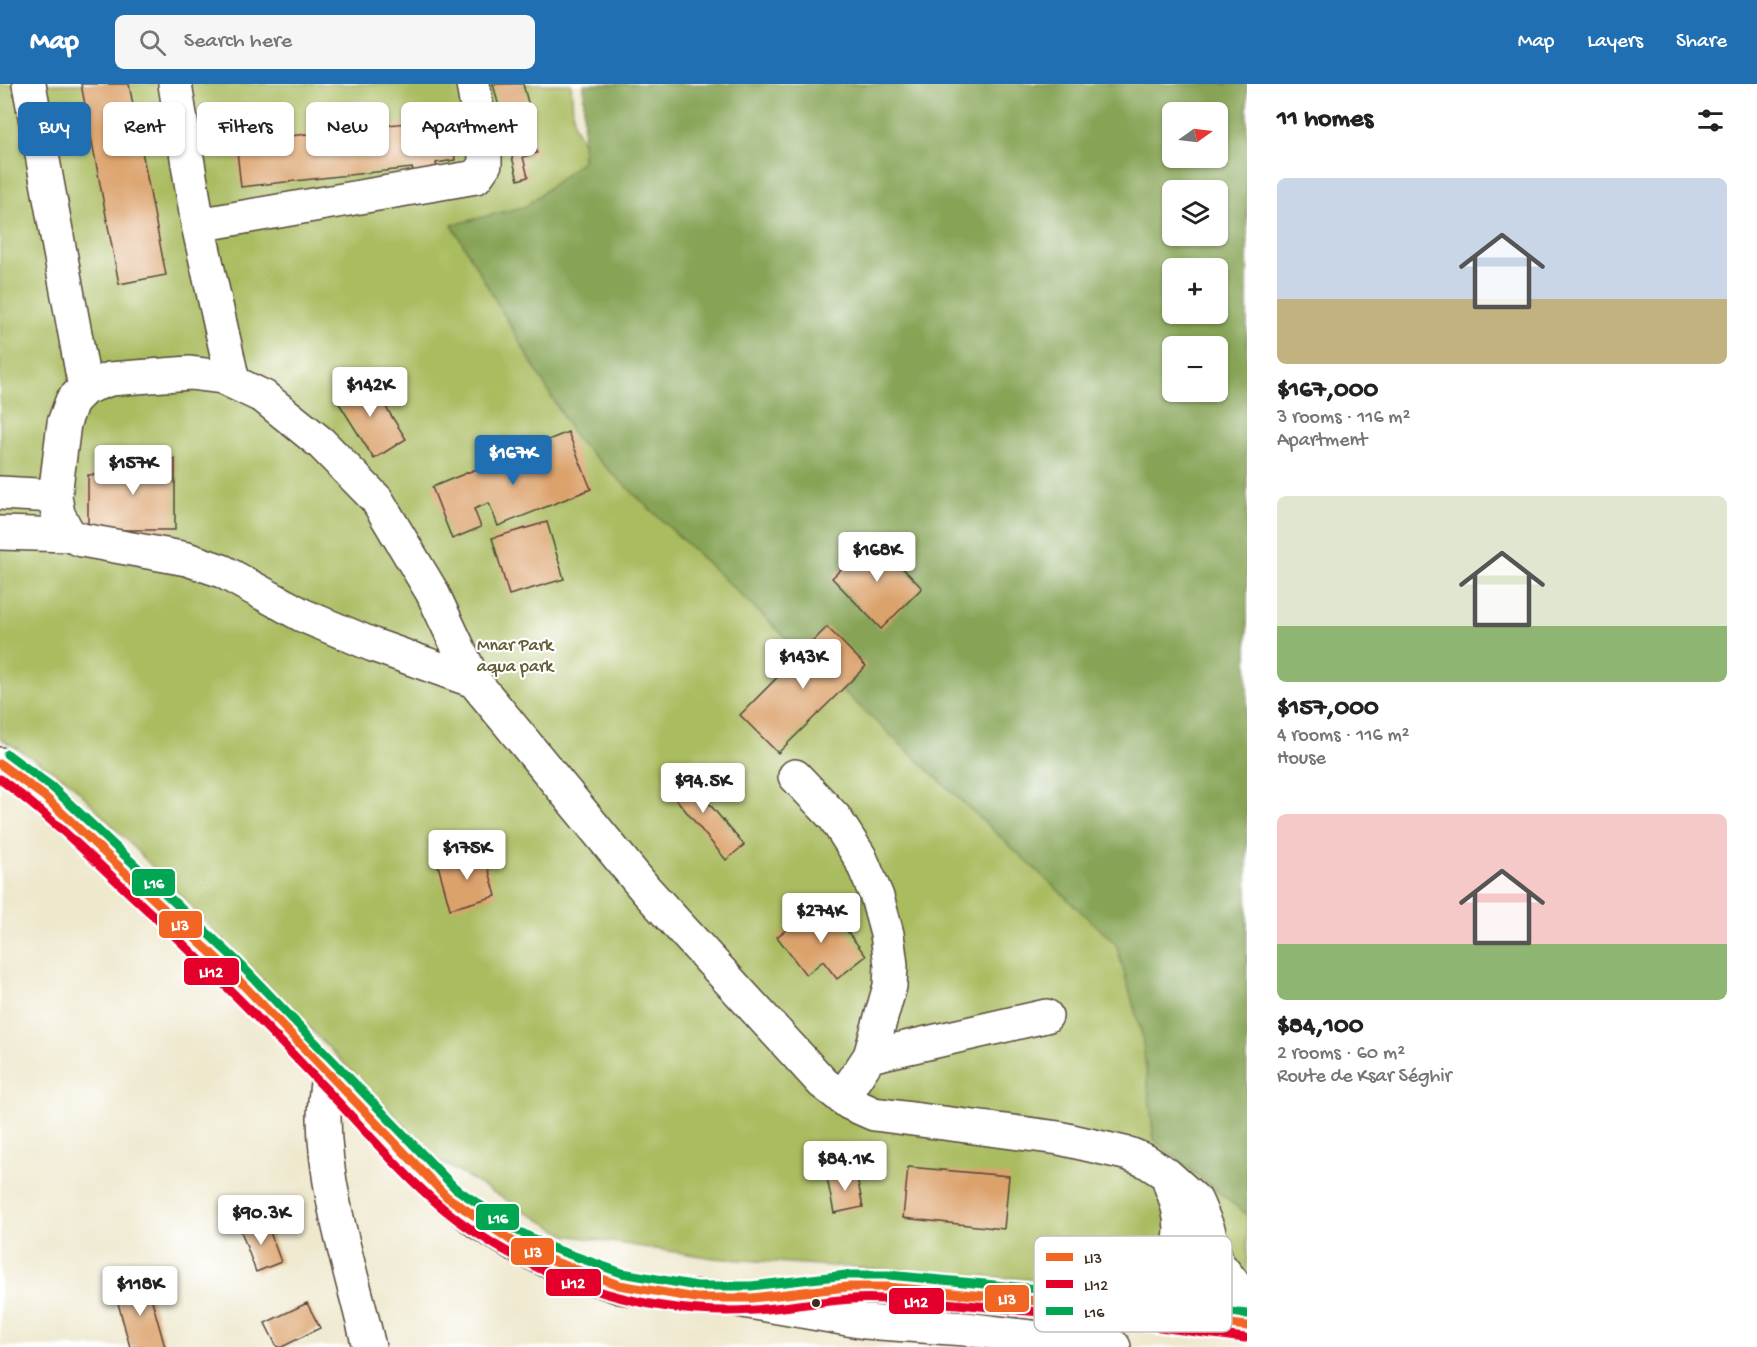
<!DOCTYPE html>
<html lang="en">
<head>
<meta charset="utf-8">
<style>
  :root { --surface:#fff; --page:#f6f6f6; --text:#222; --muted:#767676; --accent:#1f6fb2 }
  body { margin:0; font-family:"Gochi Hand",sans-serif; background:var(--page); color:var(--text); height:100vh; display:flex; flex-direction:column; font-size:22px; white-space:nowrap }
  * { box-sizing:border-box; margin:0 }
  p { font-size:20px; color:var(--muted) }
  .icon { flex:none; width:33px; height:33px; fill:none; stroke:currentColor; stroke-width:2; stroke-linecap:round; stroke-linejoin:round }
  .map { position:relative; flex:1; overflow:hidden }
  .drawer { display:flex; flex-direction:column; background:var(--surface); width:510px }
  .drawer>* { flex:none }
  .top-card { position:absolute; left:18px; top:18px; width:570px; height:54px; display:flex; gap:12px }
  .needle { width:39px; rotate:76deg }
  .buttons { position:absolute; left:1162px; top:18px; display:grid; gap:12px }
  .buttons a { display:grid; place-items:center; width:66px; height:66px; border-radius:9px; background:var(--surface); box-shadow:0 2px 4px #0004; font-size:30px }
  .price { position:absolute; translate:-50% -51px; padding:0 14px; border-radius:6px; background:#fff; color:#222; font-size:20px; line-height:39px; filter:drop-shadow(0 2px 3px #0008) }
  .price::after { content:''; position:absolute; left:50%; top:36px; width:18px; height:14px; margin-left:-9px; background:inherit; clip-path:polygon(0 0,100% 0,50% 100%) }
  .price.current { background:var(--accent); color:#fff }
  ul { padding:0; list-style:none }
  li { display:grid; align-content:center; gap:12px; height:318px; padding:0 30px }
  li span { display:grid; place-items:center; height:186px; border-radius:9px; color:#555 }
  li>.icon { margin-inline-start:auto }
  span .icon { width:108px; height:108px; fill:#fffc; stroke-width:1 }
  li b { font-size:26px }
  h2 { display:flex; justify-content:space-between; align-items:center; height:72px; padding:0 30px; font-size:26px }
  .chip { padding:0 21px; border-radius:9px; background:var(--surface); box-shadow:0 2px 4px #0004; font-size:21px; line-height:54px }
  .chip.current { background:var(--accent); color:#fff }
  header { display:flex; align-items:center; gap:36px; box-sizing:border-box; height:84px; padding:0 30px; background:var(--accent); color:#fff }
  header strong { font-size:28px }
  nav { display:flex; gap:33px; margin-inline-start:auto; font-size:21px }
  .search { width:420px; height:54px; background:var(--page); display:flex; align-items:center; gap:15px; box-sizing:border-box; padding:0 21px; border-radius:9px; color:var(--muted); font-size:22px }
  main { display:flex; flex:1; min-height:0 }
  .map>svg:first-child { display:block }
  .green { fill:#aabc60; stroke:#72733f; stroke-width:1.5 }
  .forest { fill:#87a456; stroke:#61673a; stroke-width:1.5; fill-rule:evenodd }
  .building { fill:#dca26c }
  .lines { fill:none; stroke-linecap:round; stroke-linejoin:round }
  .minor-casing { stroke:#564638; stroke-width:36 }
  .major-casing { stroke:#564638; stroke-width:36 }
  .minor { stroke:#fff; stroke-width:33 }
  .major { stroke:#fff; stroke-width:33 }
  .bus-1-casing { stroke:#fff; stroke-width:14 }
  .bus-2-casing { stroke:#fff; stroke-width:14 }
  .bus-3-casing { stroke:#fff; stroke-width:14 }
  .bus-1 { stroke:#f26522; stroke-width:9 }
  .bus-2 { stroke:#e4002b; stroke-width:9 }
  .bus-3 { stroke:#00a651; stroke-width:9 }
  .bus-dot { fill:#3b2a1e; stroke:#fff; stroke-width:2 }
  .labels { text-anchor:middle; stroke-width:4.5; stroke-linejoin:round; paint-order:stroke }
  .park-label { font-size:18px; fill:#625d35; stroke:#fff }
  .key { fill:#fff; stroke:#c4bfbc; stroke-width:1.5 }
  .key-label { font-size:16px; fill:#3b2a1e }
  .line-badge { stroke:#fff; stroke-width:2 }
  .badge-label { font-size:16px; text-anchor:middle; font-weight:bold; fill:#fff }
</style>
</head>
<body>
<header>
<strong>Map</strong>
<div class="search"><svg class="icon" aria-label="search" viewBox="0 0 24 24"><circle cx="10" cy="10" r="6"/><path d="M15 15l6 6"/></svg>Search here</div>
<nav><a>Map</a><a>Layers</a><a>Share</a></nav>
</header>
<main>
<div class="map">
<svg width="1247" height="1263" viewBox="0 0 1247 1263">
  <rect width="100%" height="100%" fill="#fff"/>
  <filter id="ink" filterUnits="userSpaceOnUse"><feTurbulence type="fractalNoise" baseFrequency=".0167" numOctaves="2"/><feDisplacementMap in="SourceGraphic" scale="12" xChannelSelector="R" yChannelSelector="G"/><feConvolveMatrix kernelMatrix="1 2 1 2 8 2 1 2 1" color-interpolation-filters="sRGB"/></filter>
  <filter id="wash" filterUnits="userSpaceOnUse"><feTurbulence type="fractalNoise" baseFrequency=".008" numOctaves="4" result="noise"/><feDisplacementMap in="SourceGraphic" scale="24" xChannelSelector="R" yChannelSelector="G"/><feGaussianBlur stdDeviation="1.35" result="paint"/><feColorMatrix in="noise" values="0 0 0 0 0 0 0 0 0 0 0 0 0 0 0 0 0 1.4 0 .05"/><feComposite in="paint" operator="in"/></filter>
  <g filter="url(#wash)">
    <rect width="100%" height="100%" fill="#eee8cd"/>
    <path class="green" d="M0,0H571L574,40L626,148L789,265L1247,1074V1210L714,1174L566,1151L438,1076L68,696L0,654Z"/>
    <path class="forest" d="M584,0H1247V1131L1154,1056L1142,951L1116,860L816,582L576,355L452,141L526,122L583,76ZM1173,28H1218V74H1173ZM1173,106H1218V152H1173ZM1173,184H1218V230H1173ZM1173,262H1218V308H1173Z"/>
    <g id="blocks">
      <path class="building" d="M81,0H129L166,191L119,200Z
        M493,0H523L533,37L516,41L521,62L534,58L537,69L523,73L528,93L518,96Z
        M451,34L455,76L436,79L437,88L413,91L412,84L241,103L236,58Z
        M367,293L406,355L374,375L335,313Z
        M568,348L591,405L498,442L489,419L474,425L481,443L452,455L432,403Z
        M104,375H175V446H88V391H105Z
        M547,438L564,495L509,511L492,454Z
        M873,454L922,504L881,545L832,494Z
        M827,543L866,582L778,669L740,631Z
        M679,684L744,761L726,776L662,698Z
        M484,769L496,812L450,825L438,781Z
        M814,824L825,838L835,831L866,872L837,895L823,877L806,891L777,853Z
        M908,1083L1009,1092L1004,1145L903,1134Z
        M856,1088L863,1123L834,1129L827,1094Z
        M266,1137L281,1178L256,1188L241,1147Z
        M147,1199L165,1263H130L115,1208Z
        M307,1219L320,1244L282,1263H277L265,1239Z"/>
    </g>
  </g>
  <g filter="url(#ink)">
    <use href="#blocks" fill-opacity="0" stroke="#564638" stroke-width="1.5"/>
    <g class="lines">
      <defs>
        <path id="minor" d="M29,0L85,304
          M175,0L198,141L233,297
          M198,141L476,93L485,80V72L473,0
          M0,409L55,412
          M0,449L69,451
          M474,597L373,561L302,531L222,487L187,475L82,456L69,451L58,430L55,412L64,339L72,317L85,304L110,295L190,289L222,293L264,313L321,359L377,416L432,508L474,597L646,806L823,999L849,1019L874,1030L1059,1054L1129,1070L1146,1077L1166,1090L1196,1117L1208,1145L1217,1179L1233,1199L1247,1227
          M795,692L835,734L860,773L877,813L887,850L891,881L890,902L870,972L842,1014
          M870,972L1046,932
          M328,988C327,1003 324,1019 324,1034C325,1112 352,1188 369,1263
          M1108,1224C1163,1186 1201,1174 1170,1100"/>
        <path id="major" d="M0,680L44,712L229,886L447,1113L478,1138L521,1164L563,1184L620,1203L664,1210L737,1216L865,1238L965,1245L1114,1263
          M768,1212L863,1202L1014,1214L1247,1242"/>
      </defs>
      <use href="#minor" class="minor-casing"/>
      <use href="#major" class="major-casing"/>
      <use href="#minor" class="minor"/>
      <use href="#major" class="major"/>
      <defs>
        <path id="bus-1" d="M0,680L44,712L229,886L447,1113L512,1157L547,1175L619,1201L696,1214H752L847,1203H888L1069,1220L1247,1242"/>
        <path id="bus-2" d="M0,695C45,728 85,767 125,805C193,868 258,933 321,1000C369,1049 415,1108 472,1146C554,1202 655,1233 754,1226C798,1223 840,1212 884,1215C1005,1221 1126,1239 1245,1254"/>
        <path id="bus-3" d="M7,670L52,703L237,877L455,1104L518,1147L552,1164L622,1189L697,1202H751L846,1191H888L1071,1208L1247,1230"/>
      </defs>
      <use href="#bus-1" class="bus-1-casing"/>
      <use href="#bus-2" class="bus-2-casing"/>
      <use href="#bus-3" class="bus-3-casing"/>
      <use href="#bus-1" class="bus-1"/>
      <use href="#bus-2" class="bus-2"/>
      <use href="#bus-3" class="bus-3"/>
    </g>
  </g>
  <circle class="bus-dot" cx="816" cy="1219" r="5"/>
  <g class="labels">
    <g class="park-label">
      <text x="515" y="566">Mnar Park<tspan x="515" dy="21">aqua park</tspan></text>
    </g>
  </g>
  <rect x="1034" y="1152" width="198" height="96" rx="9" class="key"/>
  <rect x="1046" y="1169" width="27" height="8" fill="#f26522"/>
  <rect x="1046" y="1196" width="27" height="8" fill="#e4002b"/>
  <rect x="1046" y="1223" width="27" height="8" fill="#00a651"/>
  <g class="key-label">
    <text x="1084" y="1179">LI3</text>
    <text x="1084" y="1206">LI12</text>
    <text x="1084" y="1233">L16</text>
  </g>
  <g class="line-badge">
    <rect x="131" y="784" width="45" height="29" rx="6" fill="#00a651"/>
    <rect x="158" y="826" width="45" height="29" rx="6" fill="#f26522"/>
    <rect x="183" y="873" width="57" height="29" rx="6" fill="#e4002b"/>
    <rect x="475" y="1119" width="45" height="28" rx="6" fill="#00a651"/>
    <rect x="510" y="1153" width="45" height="29" rx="6" fill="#f26522"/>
    <rect x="545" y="1184" width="57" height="29" rx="6" fill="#e4002b"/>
    <rect x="984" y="1200" width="46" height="29" rx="6" fill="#f26522"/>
    <rect x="888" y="1203" width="57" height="28" rx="6" fill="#e4002b"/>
  </g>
  <g class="badge-label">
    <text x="154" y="804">L16</text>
    <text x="180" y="846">LI3</text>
    <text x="211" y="893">LI12</text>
    <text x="498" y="1139">L16</text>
    <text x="533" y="1173">LI3</text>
    <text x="573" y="1204">LI12</text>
    <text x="1007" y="1220">LI3</text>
    <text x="916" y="1223">LI12</text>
  </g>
</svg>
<div class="buttons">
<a><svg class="needle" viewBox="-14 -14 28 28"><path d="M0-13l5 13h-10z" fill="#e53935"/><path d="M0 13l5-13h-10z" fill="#767676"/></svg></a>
<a><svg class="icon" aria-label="layers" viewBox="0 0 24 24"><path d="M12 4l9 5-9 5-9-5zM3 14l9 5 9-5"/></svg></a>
<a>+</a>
<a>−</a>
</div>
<b class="price" style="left:370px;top:334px">$142K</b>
<b class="price current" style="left:513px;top:402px">$167K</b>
<b class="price" style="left:133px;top:412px">$157K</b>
<b class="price" style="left:877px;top:499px">$168K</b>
<b class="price" style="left:803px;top:606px">$143K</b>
<b class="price" style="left:703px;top:730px">$94.5K</b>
<b class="price" style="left:467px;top:797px">$175K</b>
<b class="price" style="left:821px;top:860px">$274K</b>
<b class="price" style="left:845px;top:1108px">$84.1K</b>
<b class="price" style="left:261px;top:1162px">$90.3K</b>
<b class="price" style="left:140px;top:1233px">$118K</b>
<div class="top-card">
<a class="chip current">Buy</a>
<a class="chip">Rent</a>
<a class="chip">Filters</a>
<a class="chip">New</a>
<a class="chip">Apartment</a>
</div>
</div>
<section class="drawer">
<h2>11 homes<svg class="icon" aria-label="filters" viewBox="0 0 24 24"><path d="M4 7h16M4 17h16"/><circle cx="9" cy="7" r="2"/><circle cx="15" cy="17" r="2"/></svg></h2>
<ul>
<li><span style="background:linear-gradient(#c9d6e8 65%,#c2b280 0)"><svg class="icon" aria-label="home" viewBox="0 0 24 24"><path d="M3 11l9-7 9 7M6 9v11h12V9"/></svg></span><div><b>$167,000</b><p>3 rooms · 116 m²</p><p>Apartment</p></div></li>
<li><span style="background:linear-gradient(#dfe7d0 70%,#8fb573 0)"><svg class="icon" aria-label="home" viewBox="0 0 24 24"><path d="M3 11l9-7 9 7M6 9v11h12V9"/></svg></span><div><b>$157,000</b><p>4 rooms · 116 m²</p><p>House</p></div></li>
<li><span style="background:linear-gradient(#f6c9c9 70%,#8fb573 0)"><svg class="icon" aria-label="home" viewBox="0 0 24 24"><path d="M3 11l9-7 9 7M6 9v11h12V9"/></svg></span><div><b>$84,100</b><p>2 rooms · 60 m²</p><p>Route de Ksar Séghir</p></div></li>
</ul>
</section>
</main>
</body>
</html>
